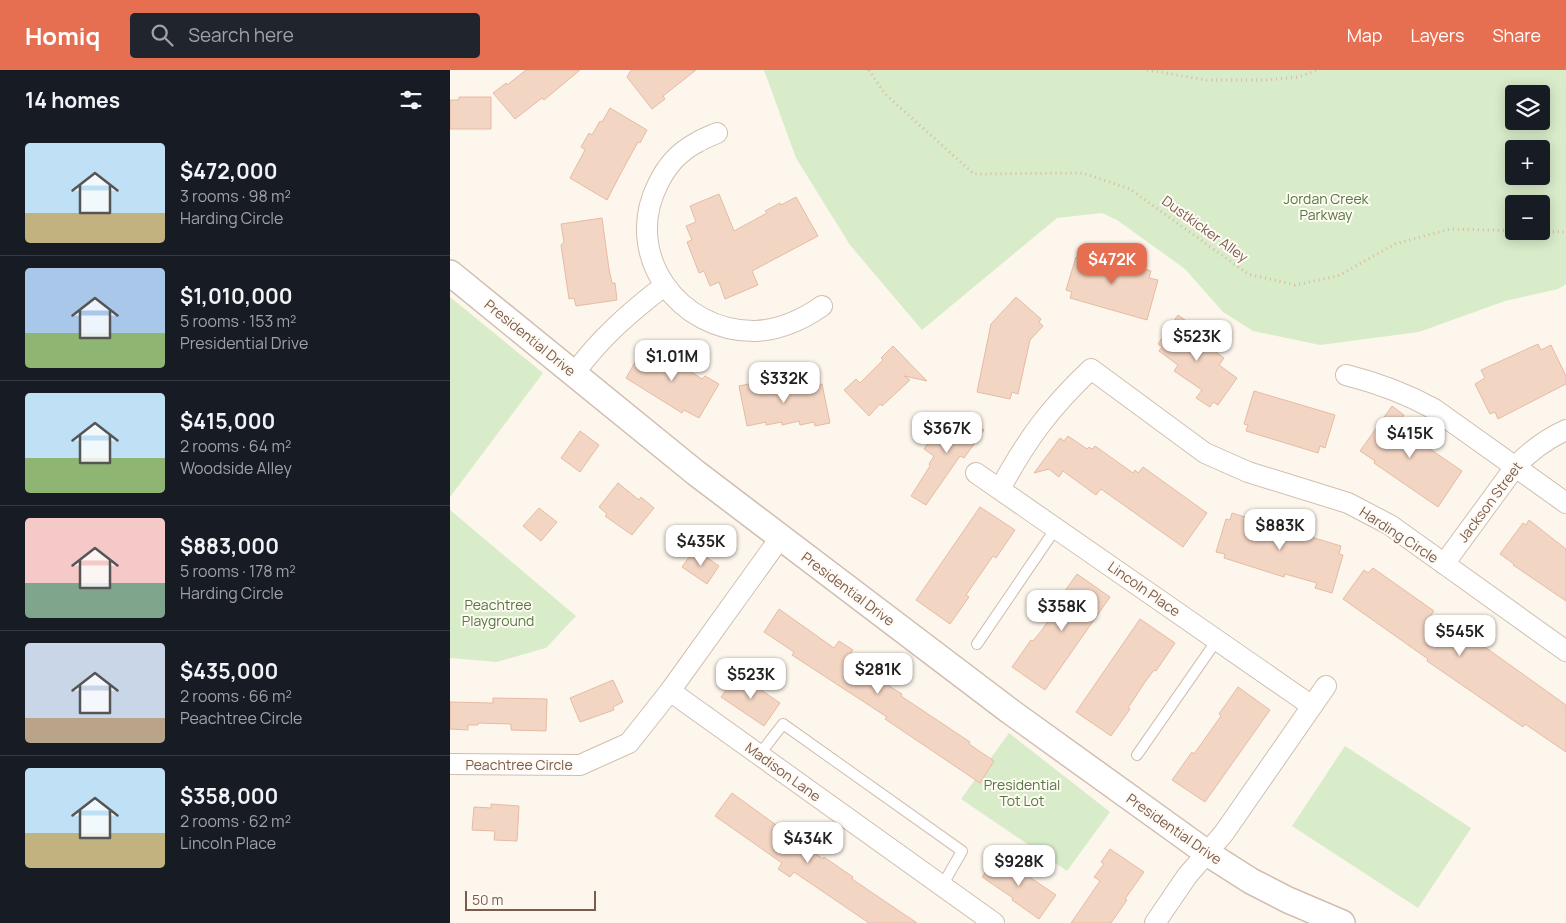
<!DOCTYPE html>
<html lang="en">
<head>
<meta charset="utf-8">
<style>
  :root { --surface:#171b24; --page:#20242c; --text:#f1f3f6; --muted:#9ea1a6; --line:#363941; --accent:#e76f51 }
  body { margin:0; font-family:Manrope,sans-serif; background:var(--page); color:var(--text); height:100vh; display:flex; flex-direction:column; font-size:19px; white-space:nowrap }
  * { box-sizing:border-box; margin:0 }
  p { font-size:16px; color:var(--muted) }
  .icon { flex:none; width:28px; height:28px; fill:none; stroke:currentColor; stroke-width:2; stroke-linecap:round; stroke-linejoin:round }
  .map { position:relative; flex:1; overflow:hidden }
  .details { display:flex; flex-direction:column; background:var(--surface); width:450px }
  .details>* { flex:none }
  .fabs { position:absolute; left:1055px; top:15px; display:grid; gap:10px }
  .fabs a { display:grid; place-items:center; width:45px; height:45px; border-radius:5px; background:var(--surface); box-shadow:0 2px 12px #0003; font-size:25px }
  .scale { position:absolute; left:15px; bottom:12px; width:131px; box-sizing:border-box; padding-left:5px; border:2px solid #7a5c4d; border-top:0; font-size:14px; line-height:18px; white-space:nowrap; color:#7a5c4d; -webkit-text-stroke:4px #fffaf3; paint-order:stroke }
  .price { position:absolute; translate:-50% -42px; padding:0 11px; border-radius:10px; background:#fff; color:#222; font-size:16px; line-height:32px; filter:drop-shadow(0 1px 2px #0008) }
  .price::after { content:''; position:absolute; left:50%; top:30px; width:15px; height:11px; margin-left:-8px; background:inherit; clip-path:polygon(0 0,100% 0,50% 100%) }
  .price.current { background:var(--accent); color:#fff }
  ul { padding:0; list-style:none }
  li { display:flex; align-items:center; gap:15px; height:125px; padding:0 25px }
  li+li { border-top:1px solid var(--line) }
  li span { display:grid; place-items:center; flex:none; width:140px; height:100px; border-radius:5px; color:#555 }
  li>.icon { margin-inline-start:auto }
  span .icon { width:60px; height:60px; fill:#fffc; stroke-width:1 }
  li b { font-size:21px }
  h2 { display:flex; justify-content:space-between; align-items:center; height:60px; padding:0 25px; font-size:21px }
  header { display:flex; align-items:center; gap:30px; box-sizing:border-box; height:70px; padding:0 25px; background:var(--accent); color:#fff }
  header strong { font-size:24px }
  nav { display:flex; gap:28px; margin-inline-start:auto; font-size:18px }
  .search { width:350px; height:45px; background:var(--page); display:flex; align-items:center; gap:12px; box-sizing:border-box; padding:0 18px; border-radius:5px; color:var(--muted); font-size:19px }
  main { display:flex; flex:1; min-height:0 }
  .map>svg:first-child { display:block }
  .green { fill:#d8ecc9; fill-rule:evenodd }
  .building { fill:#f3d5c3; stroke:#e6bba3 }
  .lines { fill:none; stroke-linecap:round; stroke-linejoin:round }
  .service-casing { stroke:#d1beb0; stroke-width:12 }
  .minor-casing { stroke:#d1beb0; stroke-width:22 }
  .tertiary-casing { stroke:#d1beb0; stroke-width:28 }
  .path { stroke:#d9b8a5; stroke-width:3; stroke-dasharray:1 4; stroke-linecap:butt }
  .service { stroke:#fff; stroke-width:10 }
  .minor { stroke:#fff; stroke-width:20 }
  .tertiary { stroke:#fff; stroke-width:25 }
  .labels { text-anchor:middle; stroke-width:4; stroke-linejoin:round; paint-order:stroke }
  .park-label { font-size:14px; fill:#537a41; stroke:#fffaf3 }
  .street-label { font-size:14px; fill:#7a5c4d; stroke:#fffaf3 }
</style>
</head>
<body>
<header>
<strong>Homiq</strong>
<div class="search"><svg class="icon" aria-label="search" viewBox="0 0 24 24"><circle cx="10" cy="10" r="6"/><path d="M15 15l6 6"/></svg>Search here</div>
<nav><a>Map</a><a>Layers</a><a>Share</a></nav>
</header>
<main>
<section class="details">
<h2>14 homes<svg class="icon" aria-label="filters" viewBox="0 0 24 24"><path d="M4 7h16M4 17h16"/><circle cx="9" cy="7" r="2"/><circle cx="15" cy="17" r="2"/></svg></h2>
<ul>
<li><span style="background:linear-gradient(#bfe0f5 70%,#c2b280 0)"><svg class="icon" aria-label="home" viewBox="0 0 24 24"><path d="M3 11l9-7 9 7M6 9v11h12V9"/></svg></span><div><b>$472,000</b><p>3 rooms · 98 m²</p><p>Harding Circle</p></div></li>
<li><span style="background:linear-gradient(#a9c7e8 65%,#8fb573 0)"><svg class="icon" aria-label="home" viewBox="0 0 24 24"><path d="M3 11l9-7 9 7M6 9v11h12V9"/></svg></span><div><b>$1,010,000</b><p>5 rooms · 153 m²</p><p>Presidential Drive</p></div></li>
<li><span style="background:linear-gradient(#bfe0f5 65%,#8fb573 0)"><svg class="icon" aria-label="home" viewBox="0 0 24 24"><path d="M3 11l9-7 9 7M6 9v11h12V9"/></svg></span><div><b>$415,000</b><p>2 rooms · 64 m²</p><p>Woodside Alley</p></div></li>
<li><span style="background:linear-gradient(#f6c9c9 65%,#7fa58c 0)"><svg class="icon" aria-label="home" viewBox="0 0 24 24"><path d="M3 11l9-7 9 7M6 9v11h12V9"/></svg></span><div><b>$883,000</b><p>5 rooms · 178 m²</p><p>Harding Circle</p></div></li>
<li><span style="background:linear-gradient(#c9d6e8 75%,#b9a48a 0)"><svg class="icon" aria-label="home" viewBox="0 0 24 24"><path d="M3 11l9-7 9 7M6 9v11h12V9"/></svg></span><div><b>$435,000</b><p>2 rooms · 66 m²</p><p>Peachtree Circle</p></div></li>
<li><span style="background:linear-gradient(#bfe0f5 65%,#c2b280 0)"><svg class="icon" aria-label="home" viewBox="0 0 24 24"><path d="M3 11l9-7 9 7M6 9v11h12V9"/></svg></span><div><b>$358,000</b><p>2 rooms · 62 m²</p><p>Lincoln Place</p></div></li>
</ul>
</section>
<div class="map">
<svg width="1116" height="853" viewBox="0 0 1116 853">
  <rect width="100%" height="100%" fill="#fdf6ec"/>
  <path class="green" d="M314,0H1116V214L1108,219L1055,231L969,262L870,275L803,261L773,242L735,199L667,150L652,143L607,148L472,260L400,175L346,88ZM1064,24H1091V51H1064ZM1064,79H1091V106H1064ZM1064,134H1091V161H1064Z
    M0,227L93,303L0,427Z
    M0,440L126,546L96,578L47,592L0,588Z
    M559,663L660,742L617,801L511,729Z
    M895,676L1021,758L968,838L842,756Z"/>
  <path class="building" d="M76,0H130L94,30L92,28L65,49L43,23L56,13L57,15Z
    M181,0H246L213,26L215,29L202,39L177,7Z
    M9,27H41V59H0V30H9Z
    M160,38L197,60L190,73L188,72L172,101L157,130L120,108L135,80L131,77L139,63L142,65L150,51L152,52Z
    M269,124L284,161L317,143L315,141L330,133L331,135L346,127L368,166L302,201L308,215L275,229L269,212L260,216L254,201L249,203L237,172L242,170L236,156L246,152L240,136Z
    M152,148L159,199L162,213H165L167,230L126,236L124,228L119,229L111,175L114,172L111,154Z
    M632,180L701,201L699,208L708,210L697,250L620,228L622,222L616,220L626,187L629,188Z
    M566,227L591,249L589,252L593,256L580,270L568,324L562,322L560,329L527,322L541,254Z
    M728,245L746,258L742,265L774,288L769,295L787,308L768,335L763,332L760,337L746,328L752,320L724,301L728,295L709,281L712,277L708,274Z
    M196,273L252,309L255,306L269,314L249,348L234,340L232,343L176,308Z
    M1088,274L1091,280L1101,275L1116,306V314L1048,349L1045,342L1040,344L1025,314L1035,308L1031,300Z
    M443,276L477,311L454,306L460,310L432,336L430,334L419,346L394,320L406,309L410,313L433,290L431,288Z
    M308,312V316L324,313V315L341,312L342,316L357,313L358,317L372,314L380,353L365,356L364,352L350,355L349,351L332,355V352L316,355V352L297,356L289,316Z
    M804,321L885,345L875,378L870,376L868,383L796,361L798,355L794,354Z
    M942,336L954,345L948,352L962,363L961,366L1012,401L988,437L924,393L925,391L910,381Z
    M508,342L534,360L514,388L510,386L476,435L461,426L480,396L479,394L484,386L474,379L488,360L493,363Z
    M130,361L149,375L130,402L111,388Z
    M618,366L637,379L639,377L642,379L645,376L683,403L685,400L688,403L693,397L757,443L733,477L651,419L646,425L613,401L609,407L599,399L584,403L610,368L614,371Z
    M168,413L189,430L191,427L204,438L182,465L155,446L157,444L149,437Z
    M530,437L565,460L546,488L543,486L516,525L519,527L500,554L466,530Z
    M89,438L107,452L91,471L73,456Z
    M782,443L891,476L889,484L893,485L882,523L865,518L867,513L835,504L834,507L774,488L775,484L766,482L776,449L780,450Z
    M1079,450L1116,479V531L1063,495L1064,494L1050,484L1073,453L1076,455Z
    M245,479L269,496L257,514L232,497Z
    M923,498L984,541L979,548L1003,563L1007,557L1116,635V682L1075,654L1073,657L977,591L978,589L893,529L914,500L918,503Z
    M627,504L660,527L595,620L562,597L581,570L583,571L592,560L610,534L607,532Z
    M329,539L384,578L389,571L403,580L398,587L428,606L432,600L444,608L439,616L452,624L451,626L520,672L519,674L544,691L530,713L435,649L437,647L342,585L344,582L314,562Z
    M690,549L725,573L706,601L704,600L695,612L678,638L680,639L661,666L626,642Z
    M288,604L330,633L314,656L271,627Z
    M163,610L173,632L163,637L164,640L130,652L120,628Z
    M788,617L820,640L755,732L722,710L742,682L744,684L771,646L769,644Z
    M43,628L97,629L96,661L61,660V654L28,653V655H18V660L0,659V632L43,633Z
    M282,723L373,789L374,787L403,807L402,809L467,853H419L344,802L340,807L328,799L332,793L265,746Z
    M41,734L69,736L67,771L44,770L45,761L22,760L24,737L41,738Z
    M660,779L694,802L675,829L677,830L661,853H621L650,811L644,807L654,794L651,792Z
    M547,785L606,825L589,849L562,830L563,828L532,807Z"/>
  <g class="lines">
    <defs>
      <path id="service" d="M527,574L606,458
        M309,685L333,654L512,781L492,816
        M687,685L767,570"/>
      <path id="minor" d="M267,63C260,66 252,69 246,73C229,82 216,97 208,114C172,185 229,262 305,261C330,260 352,250 372,236
        M124,304C149,269 180,242 214,216
        M896,305C928,313 955,323 984,339L1116,433
        M526,403L862,636
        M550,419C577,369 600,338 641,299L755,383L798,402L898,433L940,455L1116,581
        M994,494L1065,397C1080,381 1096,369 1116,360
        M220,621L544,853
        M0,694L130,695L179,673L220,621L330,468
        M705,853L737,806L774,763L876,616"/>
      <path id="tertiary" d="M0,203L246,403L561,642L757,783L801,811L838,830L892,853"/>
    </defs>
    <use href="#service" class="service-casing"/>
    <use href="#minor" class="minor-casing"/>
    <use href="#tertiary" class="tertiary-casing"/>
    <path class="path" d="M419,0L435,24L524,104L633,103L680,119L798,204L845,215L888,206L945,174L1000,159L1116,162
      M697,0L757,10H817L848,7L868,0"/>
    <use href="#service" class="service"/>
    <use href="#minor" class="minor"/>
    <use href="#tertiary" class="tertiary"/>
  </g>
  <g class="labels">
    <g class="park-label">
      <text x="876" y="134">Jordan Creek<tspan x="876" dy="16">Parkway</tspan></text>
      <text x="48" y="540">Peachtree<tspan x="48" dy="16">Playground</tspan></text>
      <text x="572" y="720">Presidential<tspan x="572" dy="16">Tot Lot</tspan></text>
    </g>
    <g class="street-label">
      <text transform="translate(755 159) rotate(36)" y="5">Dustkicker Alley</text>
      <text transform="translate(80 268) rotate(39)" y="5">Presidential Drive</text>
      <text transform="translate(1040 432) rotate(-53)" y="5">Jackson Street</text>
      <text transform="translate(949 465) rotate(33)" y="5">Harding Circle</text>
      <text transform="translate(398 519) rotate(37)" y="5">Presidential Drive</text>
      <text transform="translate(694 519) rotate(35)" y="5">Lincoln Place</text>
      <text x="69" y="700">Peachtree Circle</text>
      <text transform="translate(333 702) rotate(36)" y="5">Madison Lane</text>
      <text transform="translate(724 759) rotate(35)" y="5">Presidential Drive</text>
    </g>
  </g>
</svg>
<div class="fabs">
<a><svg class="icon" aria-label="layers" viewBox="0 0 24 24"><path d="M12 4l9 5-9 5-9-5zM3 14l9 5 9-5"/></svg></a>
<a>+</a>
<a>−</a>
</div>
<div class="scale">50 m</div>
<b class="price current" style="left:662px;top:215px">$472K</b>
<b class="price" style="left:747px;top:292px">$523K</b>
<b class="price" style="left:222px;top:312px">$1.01M</b>
<b class="price" style="left:334px;top:334px">$332K</b>
<b class="price" style="left:497px;top:384px">$367K</b>
<b class="price" style="left:960px;top:389px">$415K</b>
<b class="price" style="left:830px;top:481px">$883K</b>
<b class="price" style="left:251px;top:497px">$435K</b>
<b class="price" style="left:612px;top:562px">$358K</b>
<b class="price" style="left:1010px;top:587px">$545K</b>
<b class="price" style="left:428px;top:625px">$281K</b>
<b class="price" style="left:301px;top:630px">$523K</b>
<b class="price" style="left:358px;top:794px">$434K</b>
<b class="price" style="left:569px;top:817px">$928K</b>
</div>
</main>
</body>
</html>
